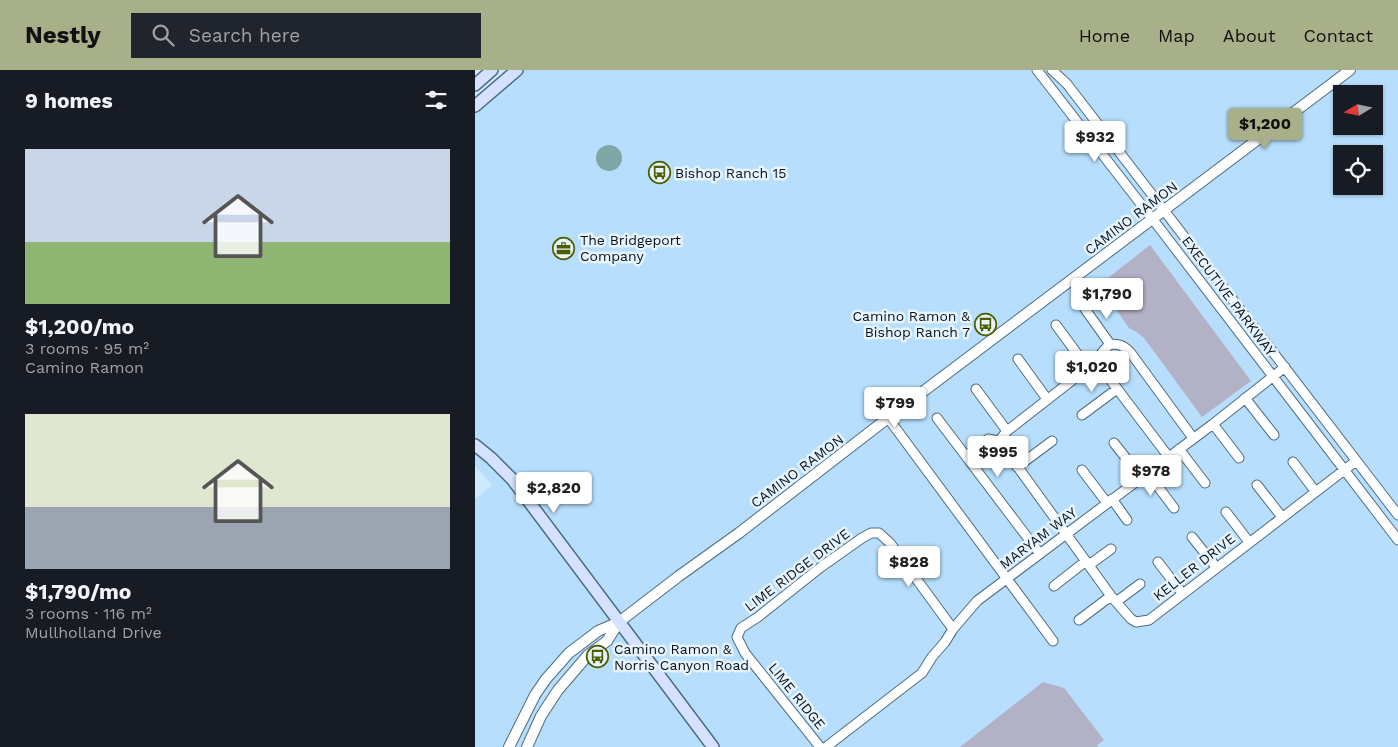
<!DOCTYPE html>
<html lang="en">
<head>
<meta charset="utf-8">
<style>
  :root { --surface:#171b24; --page:#20242c; --text:#f1f3f6; --muted:#9ea1a6; --accent:#a7b088 }
  body { margin:0; font-family:"Work Sans",sans-serif; background:var(--page); color:var(--text); height:100vh; display:flex; flex-direction:column; font-size:19px; white-space:nowrap }
  * { box-sizing:border-box; margin:0 }
  p { font-size:16px; color:var(--muted) }
  .icon { flex:none; width:28px; height:28px; fill:none; stroke:currentColor; stroke-width:2; stroke-linecap:round; stroke-linejoin:round }
  .map { position:relative; flex:1; overflow:hidden }
  .details { display:flex; flex-direction:column; background:var(--surface); width:475px }
  .details>* { flex:none }
  .needle { width:32px; rotate:260deg }
  .fabs { position:absolute; left:858px; top:15px; display:grid; gap:10px }
  .fabs a { display:grid; place-items:center; width:50px; height:50px; border-radius:0px; background:var(--surface); box-shadow:0 1px 4px #0004; font-size:25px }
  .price { position:absolute; translate:-50% -42px; padding:0 11px; border-radius:5px; background:#fff; color:#222; font-size:16px; line-height:32px; filter:drop-shadow(0 1px 2px #0008) }
  .price::after { content:''; position:absolute; left:50%; top:30px; width:15px; height:11px; margin-left:-8px; background:inherit; clip-path:polygon(0 0,100% 0,50% 100%) }
  .price.selected { background:var(--accent); color:#111 }
  ul { padding:0; list-style:none }
  li { display:grid; align-content:center; gap:10px; height:265px; padding:0 25px }
  li span { display:grid; place-items:center; height:155px; border-radius:0px; color:#555 }
  li>.icon { margin-inline-start:auto }
  span .icon { width:90px; height:90px; fill:#fffc; stroke-width:1 }
  li b { font-size:21px }
  h2 { display:flex; justify-content:space-between; align-items:center; height:60px; padding:0 25px; font-size:21px }
  header { display:flex; align-items:center; gap:30px; box-sizing:border-box; height:70px; padding:0 25px; background:var(--accent); color:#111 }
  header strong { font-size:24px }
  nav { display:flex; gap:28px; margin-inline-start:auto; font-size:18px }
  .search { width:350px; height:45px; background:var(--page); display:flex; align-items:center; gap:12px; box-sizing:border-box; padding:0 18px; border-radius:0px; color:var(--muted); font-size:19px }
  main { display:flex; flex:1; min-height:0 }
  .map>svg:first-child { display:block }
  .built { fill:#b7dffd; fill-rule:evenodd }
  .green { fill:#b2b1c6 }
  .water { fill:#7fa7a5 }
  .lines { fill:none; stroke-linecap:round; stroke-linejoin:round }
  .minor-casing { stroke:#4e6c82; stroke-width:11 }
  .tertiary-casing { stroke:#4e6c82; stroke-width:12 }
  .secondary-casing { stroke:#4e6c82; stroke-width:14 }
  .minor { stroke:#fff; stroke-width:9 }
  .tertiary { stroke:#fff; stroke-width:10 }
  .secondary { stroke:#d4e2ff; stroke-width:11 }
  .labels { text-anchor:middle; stroke-width:5; stroke-linejoin:round; paint-order:stroke }
  .poi-label { font-size:14px; fill:#07121b; stroke:#e7f4fe; text-anchor:start }
  .street-label { font-size:14px; fill:#07121b; stroke:#e7f4fe }
</style>
</head>
<body>
<header>
<strong>Nestly</strong>
<div class="search"><svg class="icon" aria-label="search" viewBox="0 0 24 24"><circle cx="10" cy="10" r="6"/><path d="M15 15l6 6"/></svg>Search here</div>
<nav><a>Home</a><a>Map</a><a>About</a><a>Contact</a></nav>
</header>
<main>
<section class="details">
<h2>9 homes<svg class="icon" aria-label="filters" viewBox="0 0 24 24"><path d="M4 7h16M4 17h16"/><circle cx="9" cy="7" r="2"/><circle cx="15" cy="17" r="2"/></svg></h2>
<ul>
<li><span style="background:linear-gradient(#c9d6e8 60%,#8fb573 0)"><svg class="icon" aria-label="home" viewBox="0 0 24 24"><path d="M3 11l9-7 9 7M6 9v11h12V9"/></svg></span><div><b>$1,200/mo</b><p>3 rooms · 95 m²</p><p>Camino Ramon</p></div></li>
<li><span style="background:linear-gradient(#dfe7d0 60%,#9aa5b1 0)"><svg class="icon" aria-label="home" viewBox="0 0 24 24"><path d="M3 11l9-7 9 7M6 9v11h12V9"/></svg></span><div><b>$1,790/mo</b><p>3 rooms · 116 m²</p><p>Mullholland Drive</p></div></li>
</ul>
</section>
<div class="map">
<svg width="923" height="677" viewBox="0 0 923 677">
  <rect width="100%" height="100%" fill="#cfe9fd"/>
  <path class="built" d="M32,0H923V677H0V429L17,415L0,396V27ZM866,24H899V56H866ZM866,84H899V116H866Z"/>
  <path class="green" d="M675,175L776,311L727,347L669,268L660,261L654,258L624,215Z
    M568,612L589,618L629,670L622,675L623,677H485Z"/>
  <path class="water" d="M121 88a13 13 0 1 1 26 0a13 13 0 1 1-26 0Z"/>
  <g class="lines">
    <defs>
      <path id="minor" d="M562,0L686,160L923,470
        M577,0L592,14L923,445
        M610,239L635,274
        M581,255L614,300
        M543,289L572,329
        M621,299C622,287 627,282 635,274C644,274 648,275 655,282L718,368
        M501,319L532,361
        M770,328L799,365
        M607,345L642,319
        M413,348L578,571
        M462,348L565,484
        M738,354L764,388
        M639,373L666,407
        M704,379L730,413
        M491,386L513,369L524,371
        M693,386L631,304C619,297 616,298 604,305L532,361L524,371L636,526L656,549L661,552L674,550L881,391
        M818,392L840,421
        M542,397L577,371
        M607,400L632,433
        M672,402L699,438
        M782,415L807,447
        M637,429L652,450
        M751,442L774,472
        M717,467L741,497
        M683,492L707,523
        M614,495L636,479
        M579,516L611,491
        M641,532L665,514
        M604,550L636,526
        M345,677L270,583L262,567L266,558L283,547L346,497L387,468L396,463H404L415,473L478,559
        M351,677L447,603L457,587L470,572L478,559L502,531L738,354L810,297"/>
      <path id="tertiary" d="M34,677L60,625L71,609L94,583L123,561L144,552L204,506L264,463L413,348L875,0
        M52,677L66,646L83,620L113,585L132,571L144,552"/>
      <path id="secondary" d="M0,15L17,0
        M0,36L42,0
        M0,375L16,388L37,409L238,677"/>
    </defs>
    <use href="#minor" class="minor-casing"/>
    <use href="#tertiary" class="tertiary-casing"/>
    <use href="#secondary" class="secondary-casing"/>
    <use href="#minor" class="minor"/>
    <use href="#tertiary" class="tertiary"/>
    <use href="#secondary" class="secondary"/>
  </g>
  <defs>
    <symbol id="bus-ring" viewBox="-11 -11 22 22"><circle r="9.5" fill="#e7f4fe" stroke="#4d5e01" stroke-width="1.5"/><path d="M-5-6H5V4H4V6H2V4H-2V6H-4V4H-5ZM-3.5-4V0h7V-4ZM-3.5 1.2v1.5H-2V1.2ZM2 1.2v1.5H3.5V1.2Z" fill="#4d5e01"/></symbol>
    <symbol id="office-ring" viewBox="-11 -11 22 22"><circle r="9.5" fill="#e7f4fe" stroke="#4d5e01" stroke-width="1.5"/><path d="M-6-3h4V-5.5h4V-3h4V5H-6ZM-1-4.5V-3h2v-1.5ZM-6 0V1H6V0Z" fill="#4d5e01"/></symbol>
  </defs>
  <g fill-rule="evenodd">
    <use href="#bus-ring" x="172" y="90" width="25" height="25"/>
    <use href="#office-ring" x="76" y="166" width="25" height="25"/>
    <use href="#bus-ring" x="498" y="242" width="25" height="25"/>
    <use href="#bus-ring" x="110" y="574" width="25" height="25"/>
  </g>
  <g class="labels">
    <g class="poi-label">
      <text x="200" y="108">Bishop Ranch 15</text>
      <text x="105" y="175">The Bridgeport<tspan x="105" dy="16">Company</tspan></text>
      <text x="495" y="251" text-anchor="end">Camino Ramon &amp;<tspan x="495" dy="16">Bishop Ranch 7</tspan></text>
      <text x="139" y="584">Camino Ramon &amp;<tspan x="139" dy="16">Norris Canyon Road</tspan></text>
    </g>
    <g class="street-label">
      <text transform="translate(656 148) rotate(-37)" y="5">CAMINO RAMON</text>
      <text transform="translate(754 226) rotate(53)" y="5">EXECUTIVE PARKWAY</text>
      <text transform="translate(322 401) rotate(-37)" y="5">CAMINO RAMON</text>
      <text transform="translate(563 468) rotate(-37)" y="5">MARYAM WAY</text>
      <text transform="translate(719 497) rotate(-38)" y="5">KELLER DRIVE</text>
      <text transform="translate(322 500) rotate(-37)" y="5">LIME RIDGE DRIVE</text>
      <text transform="translate(322 626) rotate(51)" y="5">LIME RIDGE</text>
    </g>
  </g>
</svg>
<div class="fabs">
<a><svg class="needle" viewBox="-14 -14 28 28"><path d="M0-13l5 13h-10z" fill="#e53935"/><path d="M0 13l5-13h-10z" fill="#9ea1a6"/></svg></a>
<a><svg class="icon" aria-label="locate" viewBox="0 0 24 24"><circle cx="12" cy="12" r="6"/><path d="M12 2v4M12 18v4M2 12h4M18 12h4"/></svg></a>
</div>
<b class="price selected" style="left:790px;top:80px">$1,200</b>
<b class="price" style="left:620px;top:93px">$932</b>
<b class="price" style="left:632px;top:250px">$1,790</b>
<b class="price" style="left:617px;top:323px">$1,020</b>
<b class="price" style="left:420px;top:359px">$799</b>
<b class="price" style="left:523px;top:408px">$995</b>
<b class="price" style="left:676px;top:427px">$978</b>
<b class="price" style="left:79px;top:444px">$2,820</b>
<b class="price" style="left:434px;top:518px">$828</b>
</div>
</main>
</body>
</html>
